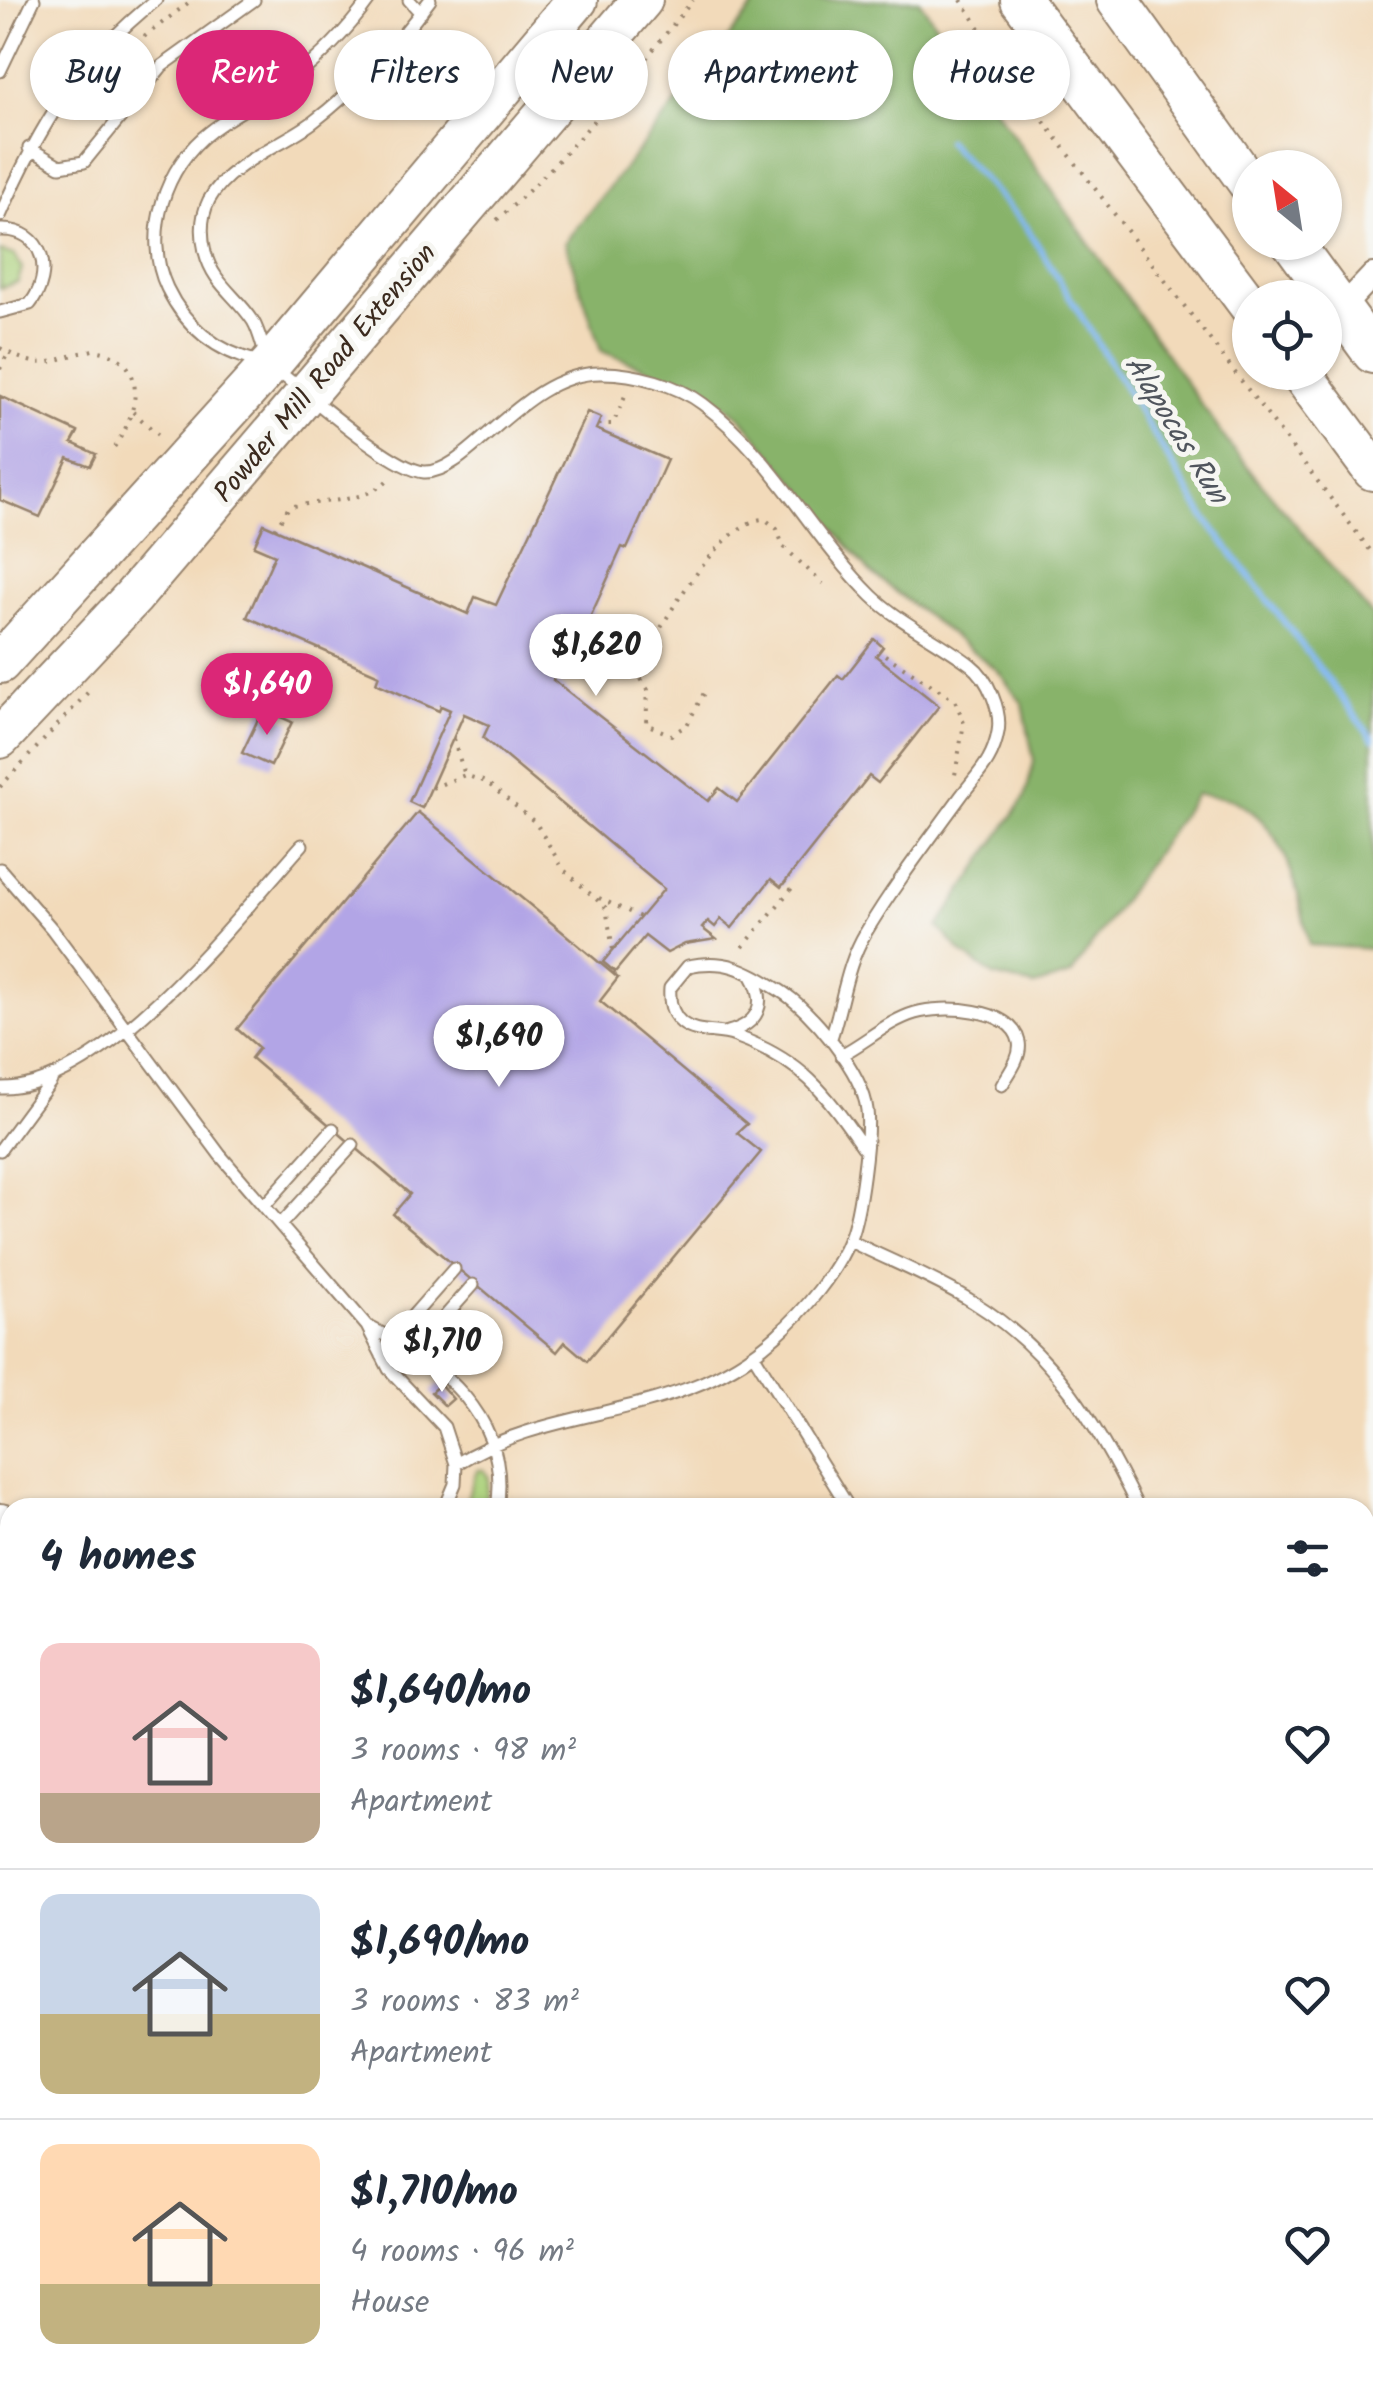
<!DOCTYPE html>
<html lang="en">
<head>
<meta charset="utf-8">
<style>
  :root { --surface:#fff; --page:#f6f6f7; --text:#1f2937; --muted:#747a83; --line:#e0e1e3; --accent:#db2777 }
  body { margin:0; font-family:Kalam,sans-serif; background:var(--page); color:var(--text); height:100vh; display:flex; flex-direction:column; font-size:38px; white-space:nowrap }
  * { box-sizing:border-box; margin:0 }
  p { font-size:32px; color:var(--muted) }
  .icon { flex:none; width:55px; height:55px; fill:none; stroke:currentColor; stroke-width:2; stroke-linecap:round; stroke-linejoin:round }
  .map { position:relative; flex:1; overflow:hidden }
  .sheet { position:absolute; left:0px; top:1498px; width:1375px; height:892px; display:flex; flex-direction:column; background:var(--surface); border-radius:30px 30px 0 0; box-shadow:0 2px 8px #0004 }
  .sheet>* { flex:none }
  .banner { position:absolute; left:30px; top:30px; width:1315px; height:90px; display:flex; gap:20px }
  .needle { width:65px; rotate:330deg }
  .controls { position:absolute; left:1232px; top:150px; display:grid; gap:20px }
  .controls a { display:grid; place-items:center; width:110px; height:110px; border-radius:50%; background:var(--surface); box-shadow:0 2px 8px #0004; font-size:50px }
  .price { position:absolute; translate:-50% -85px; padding:0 22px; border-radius:35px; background:#fff; color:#222; font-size:32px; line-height:65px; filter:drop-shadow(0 2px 5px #0008) }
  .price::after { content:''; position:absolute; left:50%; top:60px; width:30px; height:22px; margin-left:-15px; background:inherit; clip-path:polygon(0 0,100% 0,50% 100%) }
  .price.active { background:var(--accent); color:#fff }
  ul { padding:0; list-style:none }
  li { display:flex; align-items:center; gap:30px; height:250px; padding:0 40px }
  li+li { border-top:2px solid var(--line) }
  li span { display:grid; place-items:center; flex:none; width:280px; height:200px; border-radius:20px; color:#555 }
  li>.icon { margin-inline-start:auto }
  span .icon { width:120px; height:120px; fill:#fffc; stroke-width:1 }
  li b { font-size:42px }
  h2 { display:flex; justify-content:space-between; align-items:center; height:120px; padding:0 40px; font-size:42px }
  .chip { padding:0 35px; border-radius:45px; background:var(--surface); box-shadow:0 2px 8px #0004; font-size:35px; line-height:90px }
  .chip.active { background:var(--accent); color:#fff }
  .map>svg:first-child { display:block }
  .green { fill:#abd17a; stroke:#737e4c; stroke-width:2.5 }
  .forest { fill:#88b36a; stroke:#626e44; stroke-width:2.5 }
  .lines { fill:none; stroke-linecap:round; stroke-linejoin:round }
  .stream { stroke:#82b8f1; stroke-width:6 }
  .building { fill:#b2a5e6 }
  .lane-casing { stroke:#96826c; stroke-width:15 }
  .street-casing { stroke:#96826c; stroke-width:26 }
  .secondary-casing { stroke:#96826c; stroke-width:34 }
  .highway-casing { stroke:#96826c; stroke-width:44 }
  .path { stroke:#96826c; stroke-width:4; stroke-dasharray:2.5 8; stroke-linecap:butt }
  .lane { stroke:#fff; stroke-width:11 }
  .street { stroke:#fff; stroke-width:22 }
  .secondary { stroke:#fff; stroke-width:30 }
  .highway { stroke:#fff; stroke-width:40 }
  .labels { text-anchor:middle; stroke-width:10; stroke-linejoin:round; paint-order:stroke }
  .street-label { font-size:28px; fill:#3b2a1e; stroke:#f6f6f2 }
  .water-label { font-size:30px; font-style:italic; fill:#50555d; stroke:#f6f6f2 }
</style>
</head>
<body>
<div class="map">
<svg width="1373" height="2389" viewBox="0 0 1373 2389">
  <rect width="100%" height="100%" fill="#f6f6f2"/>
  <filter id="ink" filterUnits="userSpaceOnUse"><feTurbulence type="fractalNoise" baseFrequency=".01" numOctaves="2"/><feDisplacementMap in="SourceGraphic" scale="20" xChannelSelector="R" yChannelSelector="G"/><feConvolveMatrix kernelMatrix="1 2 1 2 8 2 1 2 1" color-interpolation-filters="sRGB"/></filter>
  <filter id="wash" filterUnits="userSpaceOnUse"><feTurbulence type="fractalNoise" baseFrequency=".0048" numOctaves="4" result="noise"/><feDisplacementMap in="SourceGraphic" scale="40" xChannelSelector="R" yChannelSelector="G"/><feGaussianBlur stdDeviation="2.25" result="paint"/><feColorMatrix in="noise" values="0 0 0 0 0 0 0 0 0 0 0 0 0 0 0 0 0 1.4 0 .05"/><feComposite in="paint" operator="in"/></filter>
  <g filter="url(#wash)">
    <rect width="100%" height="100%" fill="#f2daba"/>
    <path class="green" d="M0,251L15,255L22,268L18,282L0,288Z
      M477,1470H484L489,1478L484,1507H464Z
      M1365,2130L1373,2132V2389H1126L1120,2380H1365Z"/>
    <path class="forest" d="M759,0H919L1231,447L1373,617V949L1309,945C1298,894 1289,827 1235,801C1225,796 1208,796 1196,794L1071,975L1034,986L994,976L963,954L938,927L1025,797L1034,761L1023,704L997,670L870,572L740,416L705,391L601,351L565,242Z"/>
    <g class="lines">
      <path class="stream" d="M947,141L1026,226L1203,515L1373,739"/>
    </g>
    <g id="blocks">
      <path class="building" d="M0,396L78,432L72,443L96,454L90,466L68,458L40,517L0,500Z
        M587,412L601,418L596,429L667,460L627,549L622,547L568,666L561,663L553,680L708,801L719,788L737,802L838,675L843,679L874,639L883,647L876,656L939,706L878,783L869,776L781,887L771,879L732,928L721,919L715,927L708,921L702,928L716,939L685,944L667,953L645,936L615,972L603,962L664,889L483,738L489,725L464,714L422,808L409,802L450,710L441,706L439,711L376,683L379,675L247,617L275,555L254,546L264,524L468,614L475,597L496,605Z
        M263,709L292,722L271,766L242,753Z
        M418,812L618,978L600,1001L747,1124L737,1133L761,1152L587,1361L565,1342L557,1352L393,1214L410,1194L251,1058L259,1048L237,1029Z
        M440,1384L453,1399L445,1406L431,1392Z
        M0,1753L10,1755V1939L0,1937Z
        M517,2380H742L743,2389H518Z"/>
    </g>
  </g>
  <g filter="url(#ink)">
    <use href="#blocks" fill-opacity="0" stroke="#96826c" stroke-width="2.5"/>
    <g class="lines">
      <defs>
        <path id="lane" d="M409,0L421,13
          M0,71L34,0
          M29,148L60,166L84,162L162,66L254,0
          M0,216C40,124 77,63 156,0
          M0,230C45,228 54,275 30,304L0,312
          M266,357C262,345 259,331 253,321C236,295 213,284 205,252C201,235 201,216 209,200C229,163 281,146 313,122C359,87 396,46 430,0
          M259,362C218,352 186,328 167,288C142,235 165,165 211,131C235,112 264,100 289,82C319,59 347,31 369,0
          M275,369C306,392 391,469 424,472C469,475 523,371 603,373C635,373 678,385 703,404C773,456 811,536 872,596C900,623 940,641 971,665C988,678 1002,711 998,732C993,761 978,773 961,796C929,840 894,885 866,932C846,965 843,1002 831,1038
          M0,869L52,929L220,1155L367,1326L389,1369L444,1427L456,1464L455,1484L445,1508
          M728,1032C758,1024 768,1004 752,976
          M841,1055C866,1042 888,1021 915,1013C942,1005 1012,1007 1019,1042C1022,1057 1009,1073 1002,1085
          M0,1088C104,1091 236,918 302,845
          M0,1150L51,1081
          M264,1206L333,1129
          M281,1224L353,1145
          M850,1241C890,1261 935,1278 973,1302C1054,1352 1097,1424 1138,1508
          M367,1326C439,1361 512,1418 497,1508
          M388,1344L454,1269
          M754,1355L849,1508
          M382,1356L426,1338L473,1285
          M456,1464C558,1400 679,1424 777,1335C804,1311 837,1272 850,1238C860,1213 870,1136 867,1110C863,1073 811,1009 779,990C746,970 727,958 688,966L670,988C669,1001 671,1014 682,1023C697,1035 718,1029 735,1036C802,1060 824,1091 863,1147
          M0,1709L10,1711
          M0,2138L10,2140
          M131,2380L132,2389
          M450,2380L458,2389
          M822,2380L823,2389
          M307,2389V2380"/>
        <path id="street" d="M1341,309L1373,275"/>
        <path id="secondary" d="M0,2066L10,2067
          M1365,2258L1373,2264"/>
        <path id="highway" d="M1021,0L1250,306
          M1117,0L1250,185
          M1292,242L1373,353
          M1300,372L1373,470
          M0,663L270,365L577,0
          M0,738L133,597L642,0
          M0,1524L10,1528
          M0,1578L10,1582
          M1365,2050L1373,2053
          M1365,2101L1373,2104"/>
      </defs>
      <use href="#lane" class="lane-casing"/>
      <use href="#street" class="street-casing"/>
      <use href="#secondary" class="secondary-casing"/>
      <use href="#highway" class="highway-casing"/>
      <path class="path" d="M961,0L1033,107L1373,554
        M80,106L140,40L192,0
        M497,220C571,155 631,77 693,0
        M0,348C47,374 46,360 93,350C152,357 139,415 112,450
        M0,369L8,353
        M133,412L163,439
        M598,424H613L627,391
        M275,529L289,507C323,499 368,505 391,476
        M885,655L955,700L964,723L955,775
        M638,674C653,634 722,518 765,519L777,529L783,546L823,584
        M599,686L616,669L638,674L648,690L646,724L671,735L687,725L706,689
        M453,739L465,775
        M0,787L92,688
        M432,788L465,775L486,782L536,823L563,869L606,908L613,950
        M599,898L640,917
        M743,947L792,888L785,883
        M1365,1631L1373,1627
        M0,2012L10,2011
        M1365,2226L1373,2232
        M0,2383L40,2389
        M71,2389L116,2380"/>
      <use href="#lane" class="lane"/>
      <use href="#street" class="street"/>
      <use href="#secondary" class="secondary"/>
      <use href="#highway" class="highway"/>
    </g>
  </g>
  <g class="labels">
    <g class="street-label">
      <text transform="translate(324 372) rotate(-50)" y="10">Powder Mill Road Extension</text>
    </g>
    <g class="water-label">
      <text transform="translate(1177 429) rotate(58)" y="10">Alapocas Run</text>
    </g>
  </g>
</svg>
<div class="controls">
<a><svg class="needle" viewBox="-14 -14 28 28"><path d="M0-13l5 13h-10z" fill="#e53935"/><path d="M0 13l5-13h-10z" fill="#747a83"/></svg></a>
<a><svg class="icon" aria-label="locate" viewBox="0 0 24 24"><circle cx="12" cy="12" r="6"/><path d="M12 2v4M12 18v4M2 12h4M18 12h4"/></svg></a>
</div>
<b class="price" style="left:596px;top:699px">$1,620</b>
<b class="price active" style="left:267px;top:738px">$1,640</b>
<b class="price" style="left:499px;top:1090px">$1,690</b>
<b class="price" style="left:442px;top:1395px">$1,710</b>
<div class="banner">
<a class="chip">Buy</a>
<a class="chip active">Rent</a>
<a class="chip">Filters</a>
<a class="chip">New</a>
<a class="chip">Apartment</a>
<a class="chip">House</a>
</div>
<section class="sheet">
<h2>4 homes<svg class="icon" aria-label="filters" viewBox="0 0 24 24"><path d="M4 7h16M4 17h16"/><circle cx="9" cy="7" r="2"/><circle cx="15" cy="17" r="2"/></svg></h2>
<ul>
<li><span style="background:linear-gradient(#f6c9c9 75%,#b9a48a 0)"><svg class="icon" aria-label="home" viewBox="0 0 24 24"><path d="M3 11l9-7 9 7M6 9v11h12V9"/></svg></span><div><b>$1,640/mo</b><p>3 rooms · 98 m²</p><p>Apartment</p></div><svg class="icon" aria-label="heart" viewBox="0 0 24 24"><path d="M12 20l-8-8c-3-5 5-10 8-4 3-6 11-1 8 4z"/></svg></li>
<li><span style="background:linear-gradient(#c9d6e8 60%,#c2b280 0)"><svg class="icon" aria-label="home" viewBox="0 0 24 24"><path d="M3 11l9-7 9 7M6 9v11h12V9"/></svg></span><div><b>$1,690/mo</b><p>3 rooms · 83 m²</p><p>Apartment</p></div><svg class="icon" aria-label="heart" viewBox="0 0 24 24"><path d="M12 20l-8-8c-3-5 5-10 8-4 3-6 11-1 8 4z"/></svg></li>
<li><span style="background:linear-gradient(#ffd9b3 70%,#c2b280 0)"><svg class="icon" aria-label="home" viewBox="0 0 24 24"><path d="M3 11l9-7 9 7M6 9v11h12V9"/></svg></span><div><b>$1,710/mo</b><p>4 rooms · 96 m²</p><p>House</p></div><svg class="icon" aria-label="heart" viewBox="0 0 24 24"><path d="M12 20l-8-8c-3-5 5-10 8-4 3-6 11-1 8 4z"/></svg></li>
</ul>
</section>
</div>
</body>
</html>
